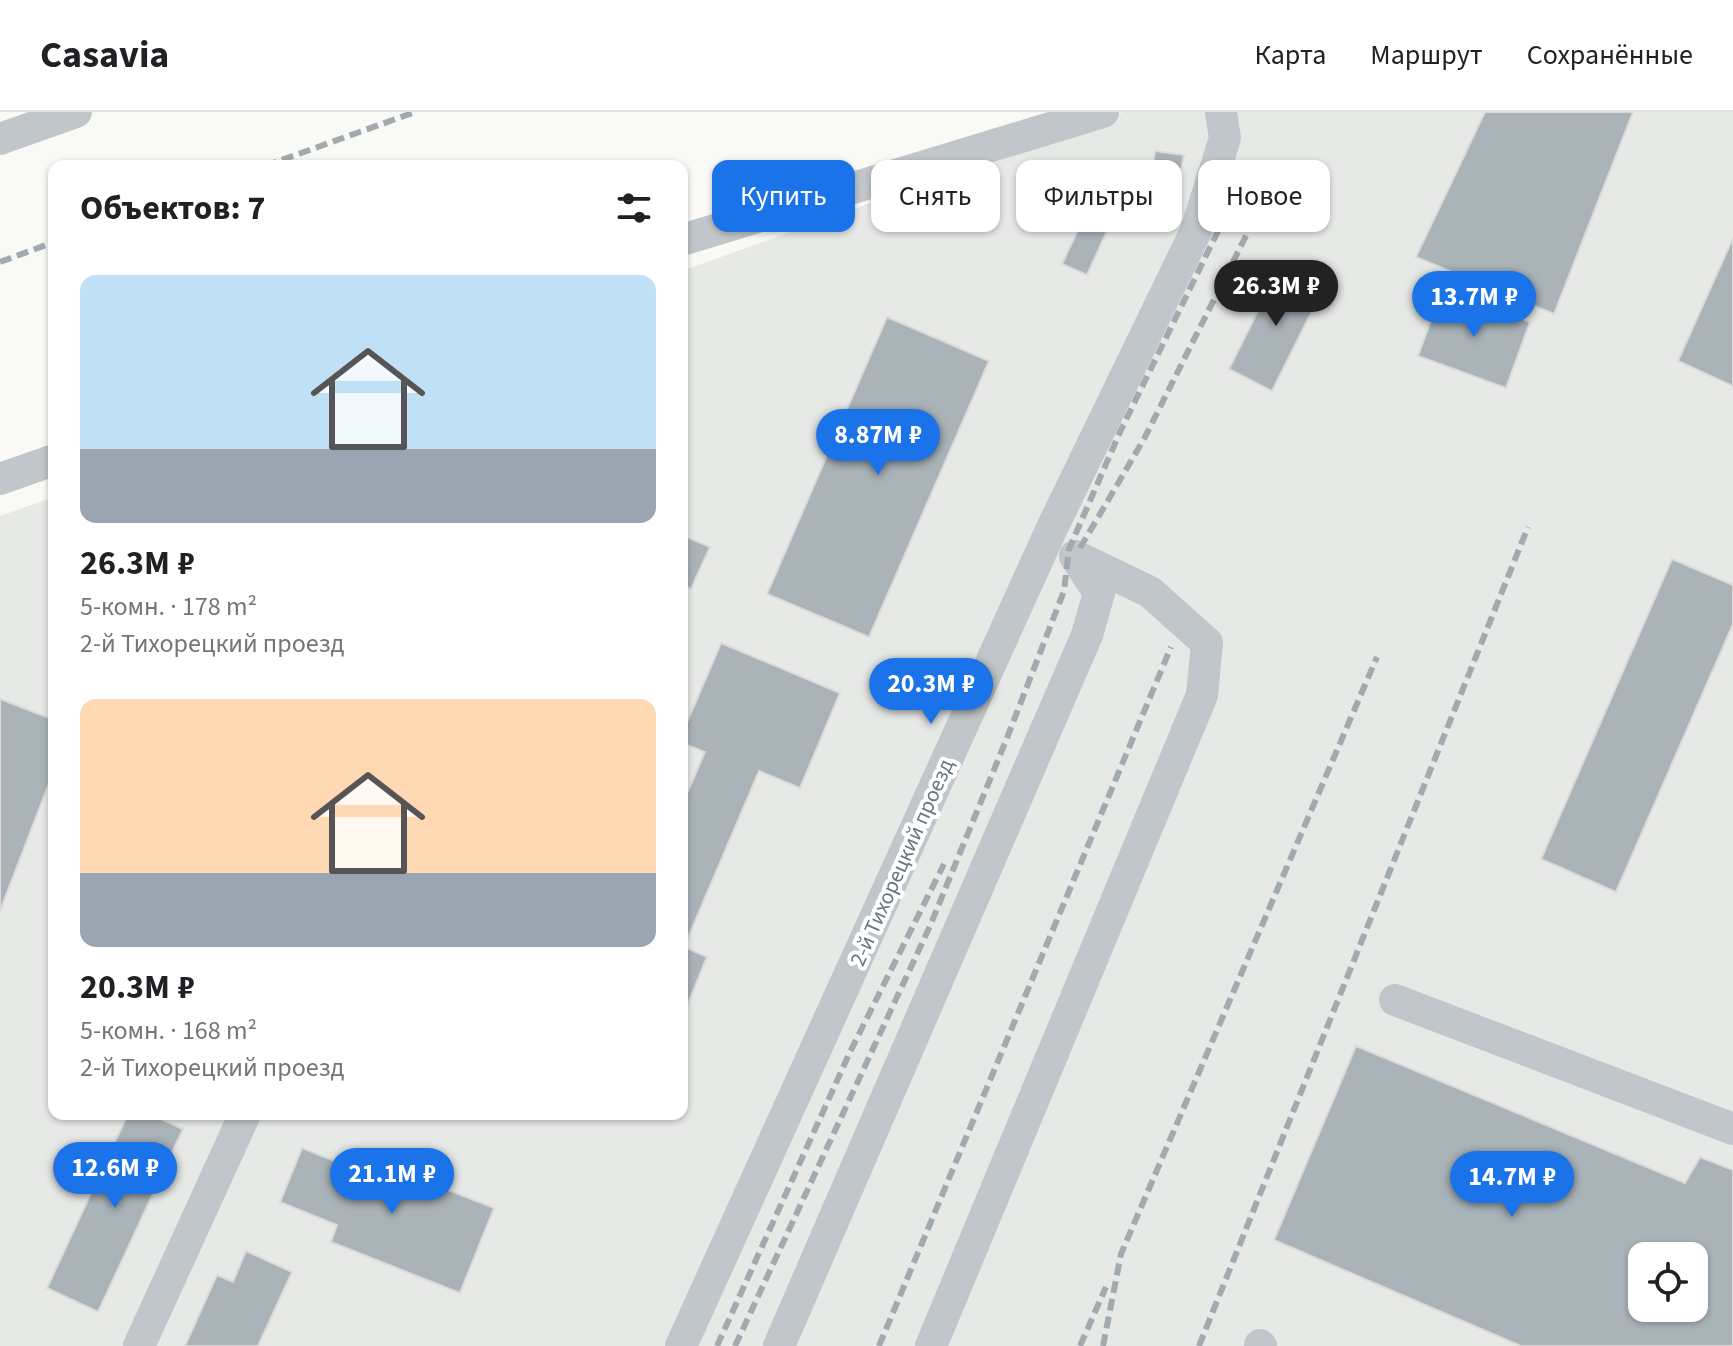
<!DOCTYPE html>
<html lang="ru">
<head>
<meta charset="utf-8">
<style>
  :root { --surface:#fff; --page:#f2f2f2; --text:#202124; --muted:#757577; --line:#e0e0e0; --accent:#1a73e8 }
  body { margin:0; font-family:"Source Sans 3",sans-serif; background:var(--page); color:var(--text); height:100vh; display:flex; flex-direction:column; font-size:30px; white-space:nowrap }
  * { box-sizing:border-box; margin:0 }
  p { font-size:26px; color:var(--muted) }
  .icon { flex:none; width:44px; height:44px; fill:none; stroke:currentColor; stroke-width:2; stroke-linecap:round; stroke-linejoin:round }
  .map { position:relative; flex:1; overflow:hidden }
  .details { position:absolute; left:48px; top:48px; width:640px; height:960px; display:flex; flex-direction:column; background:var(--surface); border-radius:16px; box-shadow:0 2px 6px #0004 }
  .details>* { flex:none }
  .hud { position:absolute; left:712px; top:48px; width:760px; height:72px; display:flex; gap:16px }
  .controls { position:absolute; left:1628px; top:1130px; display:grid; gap:16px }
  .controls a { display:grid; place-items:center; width:80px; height:80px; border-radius:16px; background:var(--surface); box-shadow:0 2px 6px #0004; font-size:40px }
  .price { position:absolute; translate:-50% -68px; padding:0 18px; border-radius:28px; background:var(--accent); color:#fff; font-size:26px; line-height:52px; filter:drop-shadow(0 2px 4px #0008) }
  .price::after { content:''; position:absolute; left:50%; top:48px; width:24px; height:18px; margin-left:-12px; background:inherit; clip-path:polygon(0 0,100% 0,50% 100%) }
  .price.active { background:#222; color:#fff }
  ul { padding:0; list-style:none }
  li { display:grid; align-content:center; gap:16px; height:424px; padding:0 32px }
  li span { display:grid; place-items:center; height:248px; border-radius:16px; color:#555 }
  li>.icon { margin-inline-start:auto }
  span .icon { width:144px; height:144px; fill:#fffc; stroke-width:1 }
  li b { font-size:34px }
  h2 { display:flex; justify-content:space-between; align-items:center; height:96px; padding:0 32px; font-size:34px }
  .chip { padding:0 28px; border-radius:16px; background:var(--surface); box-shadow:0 2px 6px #0004; font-size:28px; line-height:72px }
  .chip.active { background:var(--accent); color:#fff }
  header { display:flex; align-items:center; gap:48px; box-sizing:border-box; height:112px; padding:0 40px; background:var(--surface); border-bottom:2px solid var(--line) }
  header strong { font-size:38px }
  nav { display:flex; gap:44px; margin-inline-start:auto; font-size:28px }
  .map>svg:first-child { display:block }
  .built { fill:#e7e9e7; fill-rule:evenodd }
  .building { fill:#a9b3b8; stroke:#dbdad9; stroke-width:2; fill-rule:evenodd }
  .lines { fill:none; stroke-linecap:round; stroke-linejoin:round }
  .minor { stroke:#c0c6c9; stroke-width:32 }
  .rail { stroke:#a1aaaf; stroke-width:6; stroke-dasharray:12 6; stroke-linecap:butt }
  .labels { text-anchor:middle; stroke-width:8; stroke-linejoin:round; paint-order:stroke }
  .street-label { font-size:22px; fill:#637882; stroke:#fff }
</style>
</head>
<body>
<header>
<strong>Casavia</strong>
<nav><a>Карта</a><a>Маршрут</a><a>Сохранённые</a></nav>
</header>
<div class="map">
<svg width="1733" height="1234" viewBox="0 0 1733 1234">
  <rect width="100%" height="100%" fill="#f9f9f6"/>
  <path class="built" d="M1123,0H1733V1234H0V404L54,385V1002H682V159ZM1642,1144H1694V1196H1642Z"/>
  <path class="building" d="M1485,0H1633L1554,202L1416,145Z
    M1155,39L1184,43L1181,58L1153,54Z
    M1087,99L1111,110L1087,163L1062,152Z
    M1733,126V274L1678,249Z
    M1281,153L1324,175L1272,279L1229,257Z
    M1442,178L1530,210L1506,276L1418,244Z
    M887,205L989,249L869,525L767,482Z
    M682,423L710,435L691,477L682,473Z
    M1672,447L1733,473V512L1616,780L1541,747Z
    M721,531L840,581L800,676L759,659L684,835L707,845L682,906V693L705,640L682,631V622Z
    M0,587L54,608V658L0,799Z
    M1356,934L1685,1071L1700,1045L1733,1058V1234H1521L1274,1128ZM1642,1144H1694V1196H1642Z
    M128,1002H150L183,1017L98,1200L47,1176Z
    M302,1036L357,1058L362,1044L494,1096L460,1181L331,1130L337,1113L280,1090Z
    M246,1139L292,1160L258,1234H185L217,1163L233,1170Z"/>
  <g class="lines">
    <path class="minor" d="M0,27L76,0
      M682,128L1103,0
      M0,367L54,348
      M1395,888L1733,1017
      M1260,1233L1261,1234
      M139,1234L245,1002
      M681,1234L1052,416L1196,119L1225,26L1221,0
      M779,1234L1087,523L1099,481L1075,444
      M931,1234L1202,583L1207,531L1150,480L1075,444"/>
    <path class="rail" d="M265,54L415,0
      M0,150L54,130
      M1080,436L1144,327L1263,90
      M717,1234L850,940L944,752
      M735,1234L930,814L1007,626L1064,479L1069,437L1120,320L1238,78
      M879,1234L1171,535
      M1080,1234L1106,1175
      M1103,1234L1121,1142L1377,545
      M1199,1234L1528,415"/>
  </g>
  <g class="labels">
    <g class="street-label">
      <text transform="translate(901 750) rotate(-66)" y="8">2-й Тихорецкий проезд</text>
    </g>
  </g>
</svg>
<div class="controls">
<a><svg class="icon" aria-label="locate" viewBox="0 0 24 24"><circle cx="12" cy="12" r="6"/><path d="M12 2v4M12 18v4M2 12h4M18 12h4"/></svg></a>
</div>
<b class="price active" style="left:1276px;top:216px">26.3M ₽</b>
<b class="price" style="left:1474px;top:227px">13.7M ₽</b>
<b class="price" style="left:878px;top:365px">8.87M ₽</b>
<b class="price" style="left:931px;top:614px">20.3M ₽</b>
<b class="price" style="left:115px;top:1098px">12.6M ₽</b>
<b class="price" style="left:392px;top:1104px">21.1M ₽</b>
<b class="price" style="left:1512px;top:1107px">14.7M ₽</b>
<div class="hud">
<a class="chip active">Купить</a>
<a class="chip">Снять</a>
<a class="chip">Фильтры</a>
<a class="chip">Новое</a>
</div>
<section class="details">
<h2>Объектов: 7<svg class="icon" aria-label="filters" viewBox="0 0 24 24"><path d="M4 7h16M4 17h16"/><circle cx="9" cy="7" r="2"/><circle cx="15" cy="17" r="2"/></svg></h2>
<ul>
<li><span style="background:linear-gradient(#bfe0f5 70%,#9aa5b1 0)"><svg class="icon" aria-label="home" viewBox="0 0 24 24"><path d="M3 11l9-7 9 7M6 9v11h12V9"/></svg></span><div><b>26.3M ₽</b><p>5-комн. · 178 m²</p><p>2-й Тихорецкий проезд</p></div></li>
<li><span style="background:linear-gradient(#ffd9b3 70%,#9aa5b1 0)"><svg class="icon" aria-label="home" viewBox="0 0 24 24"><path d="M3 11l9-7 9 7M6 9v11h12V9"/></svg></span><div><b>20.3M ₽</b><p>5-комн. · 168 m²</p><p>2-й Тихорецкий проезд</p></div></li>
</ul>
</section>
</div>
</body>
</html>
